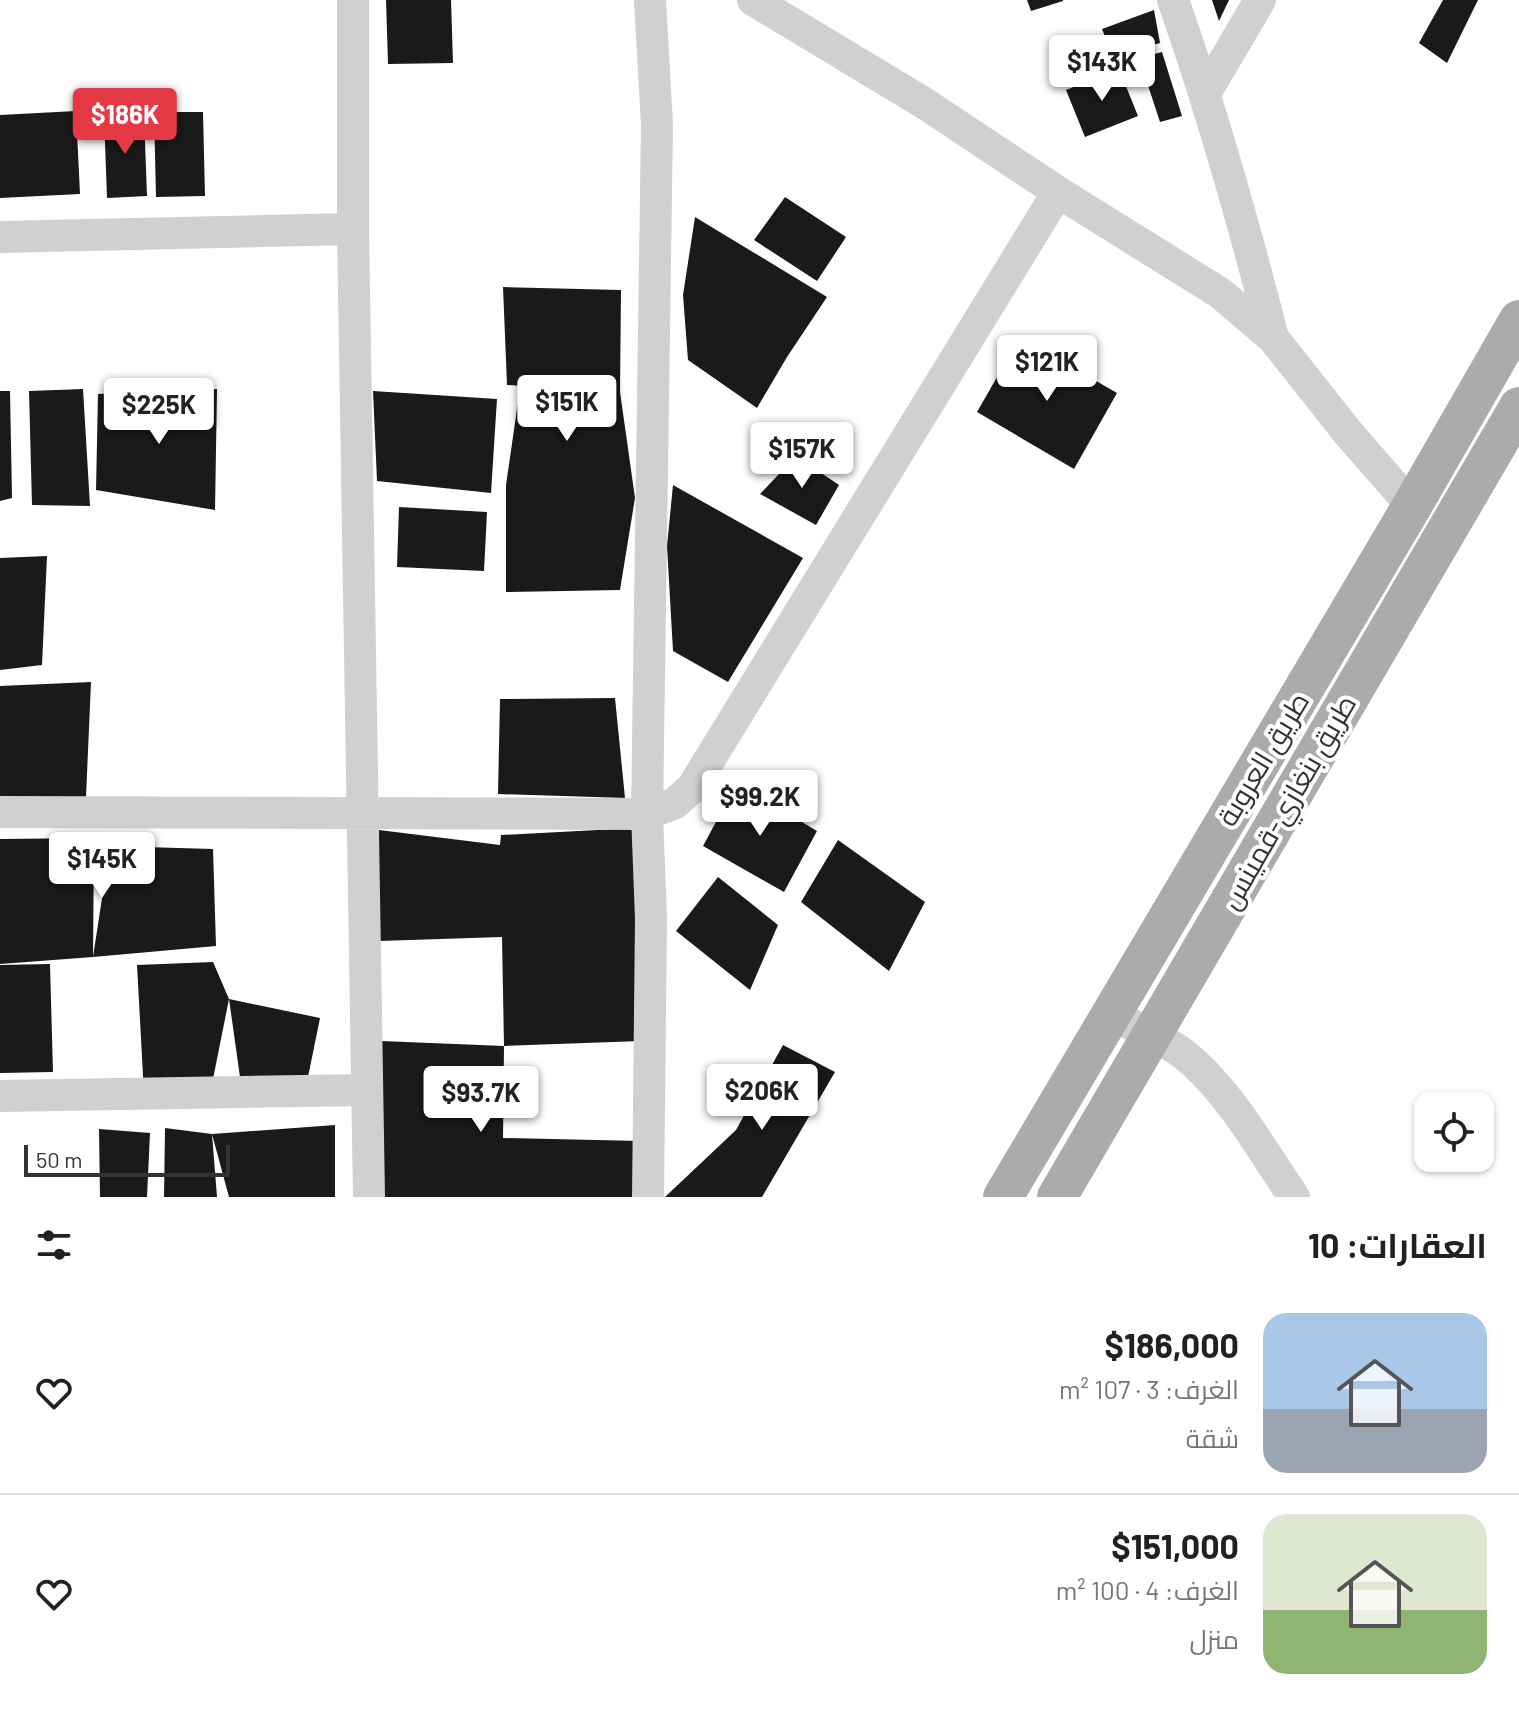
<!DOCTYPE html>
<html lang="ar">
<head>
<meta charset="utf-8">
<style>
  :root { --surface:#fff; --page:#f6f6f6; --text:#202124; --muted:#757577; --line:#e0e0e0; --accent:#e63946 }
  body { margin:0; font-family:Barlow,Cairo,sans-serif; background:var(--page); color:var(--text); direction:rtl; height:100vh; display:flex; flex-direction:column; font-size:30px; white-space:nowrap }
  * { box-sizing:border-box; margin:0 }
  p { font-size:26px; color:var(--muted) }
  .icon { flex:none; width:44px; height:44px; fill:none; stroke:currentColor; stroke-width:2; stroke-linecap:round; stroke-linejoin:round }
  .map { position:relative; height:1197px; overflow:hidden; direction:ltr }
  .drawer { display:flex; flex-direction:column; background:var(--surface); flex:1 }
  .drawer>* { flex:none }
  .tools { position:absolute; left:1414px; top:1092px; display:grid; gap:16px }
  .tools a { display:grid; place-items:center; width:80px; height:80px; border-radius:16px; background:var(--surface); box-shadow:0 2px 6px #0004; font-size:40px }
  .scale { position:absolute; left:24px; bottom:20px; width:206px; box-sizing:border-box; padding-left:8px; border:4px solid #333; border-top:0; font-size:22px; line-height:28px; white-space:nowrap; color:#333; -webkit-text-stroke:6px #fff; paint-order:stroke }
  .price { position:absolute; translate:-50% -68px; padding:0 18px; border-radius:8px; background:#fff; color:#222; font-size:26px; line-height:52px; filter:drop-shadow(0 2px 4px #0008) }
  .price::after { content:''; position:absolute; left:50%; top:48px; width:24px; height:18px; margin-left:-12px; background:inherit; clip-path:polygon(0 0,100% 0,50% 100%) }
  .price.on { background:var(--accent); color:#fff }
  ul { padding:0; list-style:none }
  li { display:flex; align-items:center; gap:24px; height:200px; padding:0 32px }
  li+li { border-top:2px solid var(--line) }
  li span { display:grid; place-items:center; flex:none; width:224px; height:160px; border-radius:24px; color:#555 }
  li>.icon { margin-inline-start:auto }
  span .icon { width:96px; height:96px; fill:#fffc; stroke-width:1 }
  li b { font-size:34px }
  h2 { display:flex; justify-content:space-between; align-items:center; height:96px; padding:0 32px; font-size:34px }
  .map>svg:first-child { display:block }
  .building { fill:#1a1a1a }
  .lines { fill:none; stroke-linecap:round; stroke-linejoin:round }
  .minor { stroke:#d0d0d0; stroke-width:32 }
  .major { stroke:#ababab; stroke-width:40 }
  .labels { text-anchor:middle; stroke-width:8; stroke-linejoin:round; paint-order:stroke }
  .street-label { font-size:28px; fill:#333; stroke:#fff }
</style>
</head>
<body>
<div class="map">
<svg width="1519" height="1197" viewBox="0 0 1519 1197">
  <rect width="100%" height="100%" fill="#fff"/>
  <path class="building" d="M386,0H451L453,63L388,64Z
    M1027,0H1063V1L1031,11Z
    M1212,0H1229L1219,21Z
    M1443,0H1478L1447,63L1419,43Z
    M1154,10L1160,43L1113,57L1102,29Z
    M1162,52L1182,116L1160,122L1139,58Z
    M1119,69L1138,116L1085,137L1066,90Z
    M76,111L80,194L0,198V115Z
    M154,112H203L205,196L156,197Z
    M144,115L147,196L107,198L104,116Z
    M785,197L846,237L817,281L754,240Z
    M695,217L827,297L787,357L757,408L688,360L683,295Z
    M503,287L621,290L620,392L635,498L620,590L506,592V485L519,395L616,392L507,385Z
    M1020,337L1117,393L1074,469L977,412Z
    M83,389L90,506L32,505L29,391Z
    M217,389L215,510L96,490L98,394Z
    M0,391H10L12,498L0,501Z
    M373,391L497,399L491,493L377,481Z
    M796,456L839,485L816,525L760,494Z
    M673,485L803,558L728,682L673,651L667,546Z
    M399,507L487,512L484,571L397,567Z
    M47,556L42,665L0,670V558Z
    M91,682L86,797H0V686Z
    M615,698L625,798L498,794L500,699Z
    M737,783L817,831L784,892L703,846Z
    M635,828L641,1041L504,1046L502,937L379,941V830L500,845L501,835Z
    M94,838L93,957L110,846L213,849L216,946L93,957L0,964V839Z
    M838,840L925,902L889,971L801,902Z
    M718,877L778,925L750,990L676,931Z
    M213,962L229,999L320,1018L308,1077H240L229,999L213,1079L144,1094L137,965Z
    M50,964L53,1072L0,1073V965Z
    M381,1041L504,1046L503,1138L641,1141L639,1197H384Z
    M783,1045L835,1072L762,1197H665L736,1130Z
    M335,1125V1197H229L212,1134Z
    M165,1128L212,1134L217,1197H164Z
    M99,1129L150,1133L147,1197H100Z"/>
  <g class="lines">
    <path class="minor" d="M353,0V229L369,1197
      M753,0L924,103L1058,192L1220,293L1273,338L1349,434L1412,506
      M1173,0C1212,111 1244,224 1273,338
      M1206,92L1260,0
      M0,237L353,229
      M0,812L647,814L675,803L692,788L1058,192
      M1112,1015C1139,1029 1170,1041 1193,1062C1234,1099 1263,1152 1294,1197
      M0,1096L366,1090
      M648,1197L651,919L647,814L657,124L650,0"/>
    <path class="major" d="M1003,1197L1412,506L1519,320
      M1057,1197L1519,407"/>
  </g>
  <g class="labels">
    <g class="street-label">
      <text transform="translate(1263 759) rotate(-59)" y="10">طريق العروبة</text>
      <text transform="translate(1288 802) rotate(-60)" y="10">طريق بنغازي-قمينس</text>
    </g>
  </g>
</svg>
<div class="tools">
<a><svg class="icon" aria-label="locate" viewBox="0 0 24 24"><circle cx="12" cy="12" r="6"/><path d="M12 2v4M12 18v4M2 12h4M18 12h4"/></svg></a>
</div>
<div class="scale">50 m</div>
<b class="price" style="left:1102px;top:103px">$143K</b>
<b class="price on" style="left:125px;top:156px">$186K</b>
<b class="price" style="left:1047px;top:403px">$121K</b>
<b class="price" style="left:567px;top:443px">$151K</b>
<b class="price" style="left:159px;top:446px">$225K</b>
<b class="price" style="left:802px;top:490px">$157K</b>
<b class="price" style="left:760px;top:838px">$99.2K</b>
<b class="price" style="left:102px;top:900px">$145K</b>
<b class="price" style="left:762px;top:1132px">$206K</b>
<b class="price" style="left:481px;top:1134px">$93.7K</b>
</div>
<section class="drawer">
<h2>العقارات: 10<svg class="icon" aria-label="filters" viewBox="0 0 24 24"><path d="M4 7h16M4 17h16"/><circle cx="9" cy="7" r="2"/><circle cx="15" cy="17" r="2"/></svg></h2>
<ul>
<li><span style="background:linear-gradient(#a9c7e8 60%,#9aa5b1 0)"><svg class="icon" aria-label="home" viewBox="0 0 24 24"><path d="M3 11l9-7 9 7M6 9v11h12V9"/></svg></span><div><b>$186,000</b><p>الغرف: 3 · 107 m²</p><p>شقة</p></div><svg class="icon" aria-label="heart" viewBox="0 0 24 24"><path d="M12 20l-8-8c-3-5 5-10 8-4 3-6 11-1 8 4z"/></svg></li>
<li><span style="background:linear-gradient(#dfe7d0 60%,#8fb573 0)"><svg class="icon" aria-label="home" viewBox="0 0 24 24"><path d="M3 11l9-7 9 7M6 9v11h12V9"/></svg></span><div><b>$151,000</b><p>الغرف: 4 · 100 m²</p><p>منزل</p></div><svg class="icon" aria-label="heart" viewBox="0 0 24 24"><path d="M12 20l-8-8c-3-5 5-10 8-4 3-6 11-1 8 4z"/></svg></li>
</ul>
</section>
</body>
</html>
